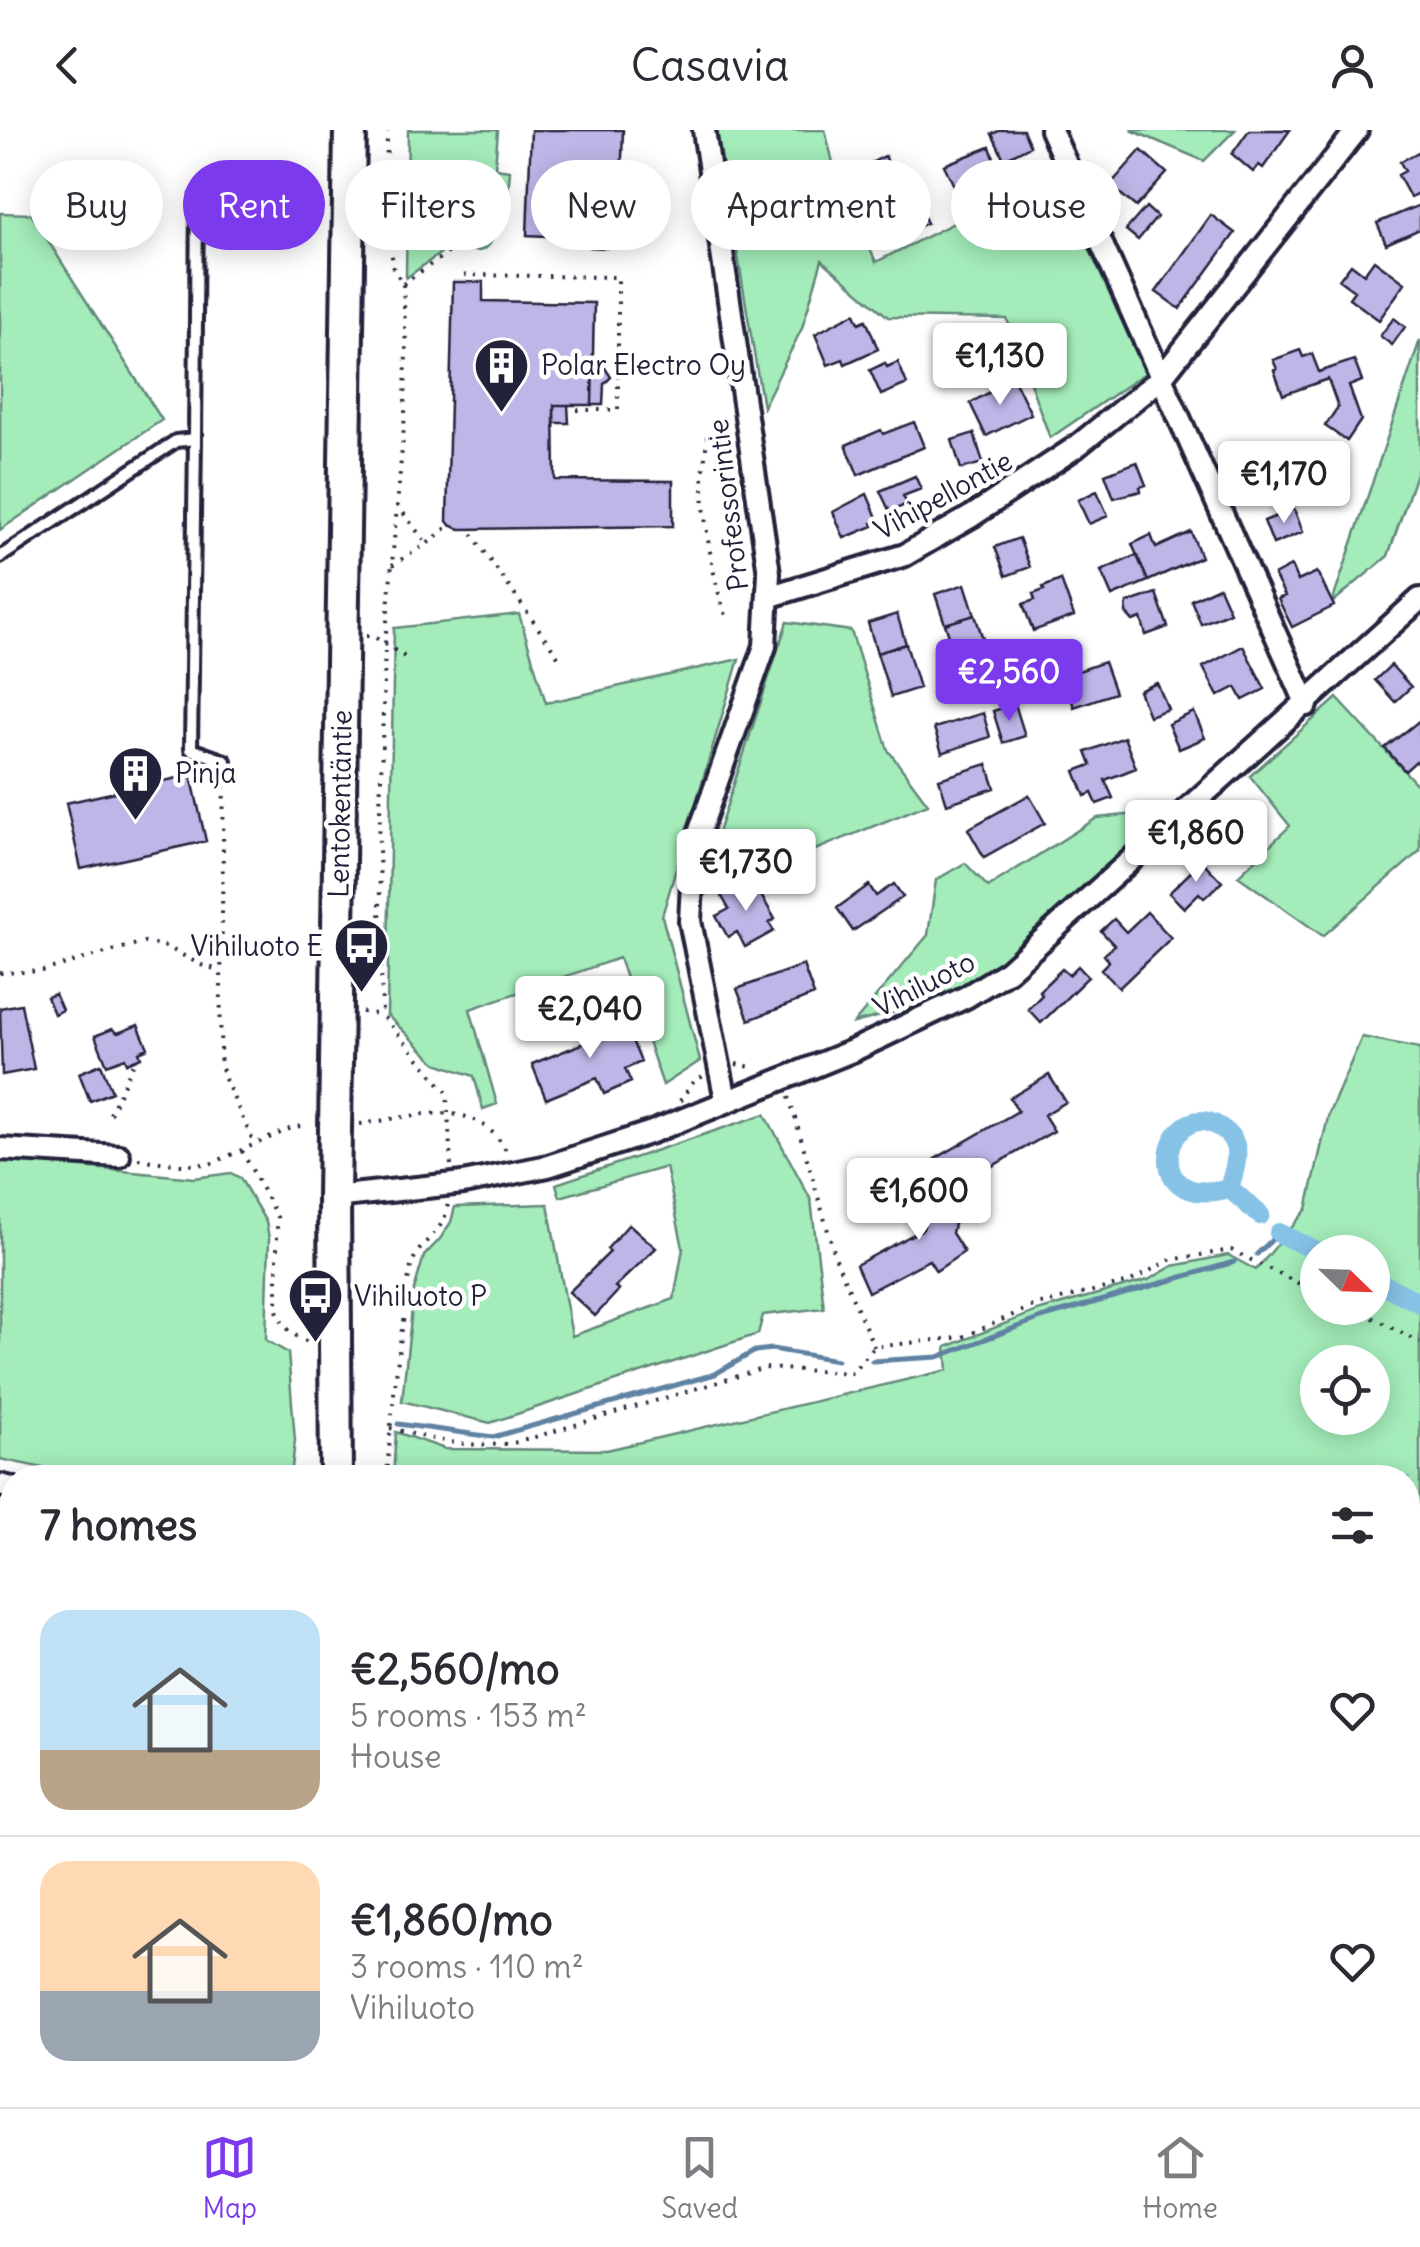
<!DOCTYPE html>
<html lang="en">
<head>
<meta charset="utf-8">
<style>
  :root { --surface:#fff; --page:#f2f2f3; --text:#2b2b33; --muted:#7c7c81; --line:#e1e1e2; --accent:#7c3aed }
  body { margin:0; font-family:Delius,sans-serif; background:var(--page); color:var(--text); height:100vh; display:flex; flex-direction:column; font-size:38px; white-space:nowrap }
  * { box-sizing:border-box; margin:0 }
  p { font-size:32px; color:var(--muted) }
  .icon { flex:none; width:55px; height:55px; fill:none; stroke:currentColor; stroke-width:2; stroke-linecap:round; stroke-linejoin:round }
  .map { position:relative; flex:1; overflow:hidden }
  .details { position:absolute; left:0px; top:1335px; width:1420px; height:642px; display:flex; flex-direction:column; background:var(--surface); border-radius:40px 40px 0 0; box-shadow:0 5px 25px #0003 }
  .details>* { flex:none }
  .guide { position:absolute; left:30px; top:30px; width:1360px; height:90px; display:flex; gap:20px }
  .needle { width:65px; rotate:113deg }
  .buttons { position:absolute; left:1300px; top:1105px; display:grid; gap:20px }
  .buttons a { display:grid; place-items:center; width:90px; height:90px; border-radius:50%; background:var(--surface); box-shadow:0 5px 25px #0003; font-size:50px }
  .price { position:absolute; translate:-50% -85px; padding:0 22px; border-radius:10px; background:#fff; color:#222; font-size:32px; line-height:65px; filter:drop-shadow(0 2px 5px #0008) }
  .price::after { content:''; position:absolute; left:50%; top:60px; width:30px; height:22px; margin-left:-15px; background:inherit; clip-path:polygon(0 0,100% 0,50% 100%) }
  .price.selected { background:var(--accent); color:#fff }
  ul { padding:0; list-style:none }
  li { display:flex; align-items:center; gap:30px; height:250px; padding:0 40px }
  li+li { border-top:2px solid var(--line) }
  li span { display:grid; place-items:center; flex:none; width:280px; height:200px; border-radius:30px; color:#555 }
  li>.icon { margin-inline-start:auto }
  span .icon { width:120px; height:120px; fill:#fffc; stroke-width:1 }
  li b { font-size:42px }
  h2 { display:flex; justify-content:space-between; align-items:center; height:120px; padding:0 40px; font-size:42px }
  .chip { padding:0 35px; border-radius:45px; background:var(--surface); box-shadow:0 5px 25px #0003; font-size:35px; line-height:90px }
  .chip.selected { background:var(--accent); color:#fff }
  header { display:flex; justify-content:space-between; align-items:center; height:130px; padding:0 40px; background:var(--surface); font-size:45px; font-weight:600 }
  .tabs { display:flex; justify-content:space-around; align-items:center; height:140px; border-top:2px solid var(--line); background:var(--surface); font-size:28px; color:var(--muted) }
  .tabs a { display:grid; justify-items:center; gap:5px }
  .tabs .selected { color:var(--accent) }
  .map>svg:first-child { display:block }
  .green { fill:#a4edba; stroke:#63887a; stroke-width:2.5; fill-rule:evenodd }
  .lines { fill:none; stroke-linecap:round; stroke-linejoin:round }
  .stream { stroke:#5e82a2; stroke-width:5 }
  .canal { stroke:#86c2e6; stroke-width:20 }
  .building { fill:#bfb6e8; stroke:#22223b; stroke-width:2.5 }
  .lane-casing { stroke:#22223b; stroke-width:18 }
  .street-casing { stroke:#22223b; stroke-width:28 }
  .secondary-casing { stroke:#22223b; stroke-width:38 }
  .path { stroke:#22223b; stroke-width:4; stroke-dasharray:2.5 8; stroke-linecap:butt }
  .lane { stroke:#fff; stroke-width:10 }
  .street { stroke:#fff; stroke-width:20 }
  .secondary { stroke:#fff; stroke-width:30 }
  .labels { text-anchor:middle; stroke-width:9; stroke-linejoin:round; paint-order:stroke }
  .poi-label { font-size:28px; fill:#22223b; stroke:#fff; text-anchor:start }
  .street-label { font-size:28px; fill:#22223b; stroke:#fff }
</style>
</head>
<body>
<header><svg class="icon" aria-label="back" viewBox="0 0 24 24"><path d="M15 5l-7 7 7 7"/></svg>Casavia<svg class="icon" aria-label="person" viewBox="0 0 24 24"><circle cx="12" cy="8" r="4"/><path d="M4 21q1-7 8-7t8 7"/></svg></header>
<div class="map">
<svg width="1420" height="1977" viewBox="0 0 1420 1977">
  <rect width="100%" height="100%" fill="#fff"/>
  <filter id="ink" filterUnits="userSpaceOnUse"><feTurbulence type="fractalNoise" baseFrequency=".01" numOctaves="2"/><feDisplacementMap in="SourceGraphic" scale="20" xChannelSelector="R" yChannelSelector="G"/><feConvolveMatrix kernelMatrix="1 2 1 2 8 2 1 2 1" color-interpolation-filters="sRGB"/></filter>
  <g filter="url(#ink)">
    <path class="green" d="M408,0H498L495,38L510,40L508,65C487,49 465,52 444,67L451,77C439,91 435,105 442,122L406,148Z
      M717,0H825L837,49L876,132L1055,42L1145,243L1050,308L1007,189L888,187L822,130L802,198L763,277Z
      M1131,0H1235L1204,31Z
      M0,83L31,84L162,290L0,400Z
      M459 104a17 17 0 1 1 34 0a17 17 0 1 1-34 0Z
      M1420,210V332L1388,426L1332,473Z
      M519,484L546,573L739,529L662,786L700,931L663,955L619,828L470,879L497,974L483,979L474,946L436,933L387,885L394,498Z
      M787,492L851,501L888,620L928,674L707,764L709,730Z
      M1337,568L1420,658V721L1323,806L1238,746L1290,696L1250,646Z
      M1136,684L1155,696L1002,832L934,872L854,893L928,805L936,750L965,733L988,757L1097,688Z
      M1362,907L1420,918V1977H378V1965H1408V1348L393,1347L396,1302L445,1319L607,1320L948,1240L946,1217L1037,1181L1148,1150L1173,1136L1228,1125L1256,1140L1307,1079L1329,983ZM1318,1122H1372V1178H1318ZM1318,1232H1372V1288H1318Z
      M765,984L811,1070L824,1178L763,1185L758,1204L490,1293L402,1271L414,1160L424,1126L440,1109L451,1092L455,1077L548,1074L572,1206L674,1169L683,1118L666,1037L560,1067L556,1054Z
      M0,1029L194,1048L231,1043L240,1048L266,1092L269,1109L266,1210L288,1223L295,1311L291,1347H86L0,1329Z
      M0,1401L12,1460V1965H278L277,1977H0Z"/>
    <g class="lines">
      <path class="stream" d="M1257,1124L1279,1103
        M872,1231L938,1227L1041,1188L1234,1132
        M398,1294L493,1307L715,1244L755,1221L772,1219L837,1230"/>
      <path class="canal" d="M1229,1058C1131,1084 1170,955 1225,1001C1244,1017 1235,1038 1229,1058L1260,1085
        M1279,1103L1319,1122
        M1372,1149L1420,1173"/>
    </g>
    <path class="building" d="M531,0H623L619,108H606V118L590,117V108L527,105Z
      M1001,0H1023L1030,16L1004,29L992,4Z
      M1249,0H1290L1263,38L1259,35L1253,42L1232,24Z
      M990,17L1002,50L959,66L944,35Z
      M1141,20L1167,43L1136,77L1110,55Z
      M1420,21V62L1410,67L1398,45L1405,41L1400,32Z
      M885,26L906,68L884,79L874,57L865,61L855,41Z
      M916,70L927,93L887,112L876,89Z
      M1420,75V99L1386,114L1377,93Z
      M1146,77L1157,87L1138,110L1126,100Z
      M1211,85L1235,103L1180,179L1156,162Z
      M1374,130L1405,153L1379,190L1349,168L1354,161L1339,150L1351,134L1364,144Z
      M453,152H483V171L594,173L592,275H554L555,350L673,351V396L460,399L450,395L447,391Z
      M855,183L859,193L866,190L878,219L845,234L843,229L828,235L815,204Z
      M1394,188L1405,197L1392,215L1380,206Z
      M1300,220L1303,227L1312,224L1319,242L1354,230L1362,251L1349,256L1361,290L1347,311L1325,296L1338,277L1328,249L1283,265L1274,240L1277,239L1273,230Z
      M601,232L611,247L604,254L603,275H592L593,235Z
      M898,232L907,254L881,265L870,240L885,233L887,237Z
      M1014,249L1031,284L986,306L970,273Z
      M554,275H568L569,293H554Z
      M914,292L924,317L858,345L846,315L881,300L883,304Z
      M974,303L983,333L961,339L952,310Z
      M1267,321L1277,347L1234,364L1224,338Z
      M1137,332L1146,355L1140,357L1141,361L1114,368L1105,344Z
      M915,346L921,359L903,366L907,374L890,382L880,361Z
      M1097,361L1108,386L1089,394L1078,370Z
      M867,364L878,390L872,393L873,396L844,408L833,382Z
      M1294,379L1303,402L1273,414L1264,391Z
      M1191,402L1201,427L1148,451L1132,414L1151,405L1156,418Z
      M1019,408L1030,437L1006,446L995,417Z
      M1137,425L1148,451L1112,466L1101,441Z
      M1291,436L1298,451L1317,442L1334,476L1292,497L1278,469L1285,466L1274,445Z
      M1061,450L1074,486L1033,501L1023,474L1035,470L1033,464L1044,460L1043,457Z
      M965,454L975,485L945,494L935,464Z
      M1219,457L1230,482L1201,494L1191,470Z
      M1156,463L1168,497L1146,505L1141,488L1133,491L1126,483L1127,473Z
      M897,484L906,514L877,523L868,493Z
      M975,485L989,527L959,537L945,494Z
      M906,514L919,558L891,567L877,523Z
      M1243,516L1265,559L1243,570L1236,557L1218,566L1203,537Z
      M1104,532L1115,563L1074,577L1064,546Z
      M1391,535L1411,557L1395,572L1375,550Z
      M1157,553L1168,579L1149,586L1139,561Z
      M1015,574L1025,606L1003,613L993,581Z
      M1194,582L1205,608L1179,619L1168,594Z
      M983,583L990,607L942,623L934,598Z
      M1420,590V636L1416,631L1405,641L1385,618Z
      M1124,607L1136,638L1105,650L1113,668L1097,674L1092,663L1085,666L1075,641L1091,635L1086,622Z
      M987,634L995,658L947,674L939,649Z
      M191,645L206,711L81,739L66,673Z
      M1029,665L1045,693L984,727L968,699Z
      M1236,681L1257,704L1235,725L1214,702Z
      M1201,698L1215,711L1204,724L1190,711Z
      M1202,731L1222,752L1204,768L1199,763L1184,778L1169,763Z
      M751,748L775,789L769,793L774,801L745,817L737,802L728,807L716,786L729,779L721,765Z
      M894,754L903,767L853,801L837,778L869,755L876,766Z
      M1147,782L1171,808L1119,858L1101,839L1109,831L1104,825L1114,815L1101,801L1114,789L1126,802Z
      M803,835L814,865L749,890L737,859Z
      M1078,836L1088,847L1041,893L1028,879L1042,865L1039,861L1062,839L1069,845Z
      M55,864L62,880L54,884L47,867Z
      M21,874L34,939L2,945L0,878Z
      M607,888L612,902L626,896L641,932L625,939L631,952L604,964L597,948L546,969L532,934L584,913L578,900Z
      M138,895L148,918L139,922L141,927L127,933L125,928L107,935L95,906L112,899L118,903Z
      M101,934L112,962L90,971L79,943Z
      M1049,945L1066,972L1044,985L1054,1001L963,1053L946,1049L935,1029L1018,981L1010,968Z
      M933,1053L962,1060L952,1103L964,1122L936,1141L929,1130L868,1162L856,1135L923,1099Z
      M629,1094L656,1118L615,1157L619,1160L595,1186L569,1162L610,1122L607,1119Z"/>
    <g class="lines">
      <defs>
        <path id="lane" d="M195,309L191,619L225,631
          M0,427L176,311L195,309L197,67"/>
        <path id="street" d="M704,0L769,443L765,516L694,717L690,791L726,970
          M1051,0L1307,575
          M768,467L905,425L972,386L1076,317L1161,248L1357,0
          M0,1019L119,1026
          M334,1067L463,1053L548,1036L652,1002L852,921L966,867L1008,841L1420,469
          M0,1355L12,1358"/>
        <path id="secondary" d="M336,1348L334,1067L350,0
          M325,1977V1965"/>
      </defs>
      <use href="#lane" class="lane-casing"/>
      <use href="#street" class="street-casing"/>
      <use href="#secondary" class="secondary-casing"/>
      <path class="path" d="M387,0L386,63L393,137L403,154L406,216L405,284L385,514L379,714L382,885L447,962L451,1037
        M464,145L618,147V280H573
        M403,154L450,121
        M707,306C706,322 703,339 703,355C703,386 714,462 728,489
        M397,375L427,414
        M472,404L562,532
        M392,435L427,414L450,395
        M366,506H373L411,531
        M224,645L220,927L224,947L254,1013
        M0,843L42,841L144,812L167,817L201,835L219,840
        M362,882L382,885
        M736,934L756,938
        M789,967L837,1132L874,1217
        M680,971L694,951L704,946
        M110,984L135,930
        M360,994C417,987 477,962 509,1026
        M242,1021L277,1087V1180C283,1199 295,1207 313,1214
        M138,1029L182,1035L210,1034L294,997L308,995
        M1354,1178L1420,1212
        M390,1298C434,1310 472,1320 518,1312L765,1238L851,1243L874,1217L963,1207L1033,1176L1129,1152L1170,1130L1231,1120L1318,1163
        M387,1348C390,1298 395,1249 402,1199C405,1179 406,1157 411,1137C419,1108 445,1106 448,1072
        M374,1977L375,1965"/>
      <use href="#lane" class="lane"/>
      <use href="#street" class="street"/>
      <use href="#secondary" class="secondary"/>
    </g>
  </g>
  <defs>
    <symbol id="building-pin" viewBox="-11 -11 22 30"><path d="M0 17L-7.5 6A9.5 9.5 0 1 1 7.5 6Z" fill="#22223b" stroke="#fff"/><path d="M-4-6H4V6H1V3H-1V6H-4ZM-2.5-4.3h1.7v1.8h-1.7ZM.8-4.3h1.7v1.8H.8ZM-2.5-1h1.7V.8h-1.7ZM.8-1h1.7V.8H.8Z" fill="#fff"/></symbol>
    <symbol id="bus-pin" viewBox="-11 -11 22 30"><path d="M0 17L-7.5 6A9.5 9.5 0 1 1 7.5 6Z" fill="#22223b" stroke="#fff"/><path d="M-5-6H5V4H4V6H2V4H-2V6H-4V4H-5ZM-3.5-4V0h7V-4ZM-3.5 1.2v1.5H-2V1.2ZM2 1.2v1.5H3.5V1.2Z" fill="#fff"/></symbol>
  </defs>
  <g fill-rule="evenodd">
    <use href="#building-pin" x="470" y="204" width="63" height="86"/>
    <use href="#building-pin" x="104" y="612" width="63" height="86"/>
    <use href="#bus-pin" x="330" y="784" width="63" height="86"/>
    <use href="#bus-pin" x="284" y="1134" width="63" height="86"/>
  </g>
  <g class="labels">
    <g class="poi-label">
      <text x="541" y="245">Polar Electro Oy</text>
      <text x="175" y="653">Pinja</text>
      <text x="323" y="826" text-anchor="end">Vihiluoto E</text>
      <text x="354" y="1176">Vihiluoto P</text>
    </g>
    <g class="street-label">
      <text transform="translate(943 365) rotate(-29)" y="10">Vihipellontie</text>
      <text transform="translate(728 375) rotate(-97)" y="10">Professorintie</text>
      <text transform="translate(340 674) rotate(-89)" y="10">Lentokentäntie</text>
      <text transform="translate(924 854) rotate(-27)" y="10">Vihiluoto</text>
    </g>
  </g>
</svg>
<div class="buttons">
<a><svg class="needle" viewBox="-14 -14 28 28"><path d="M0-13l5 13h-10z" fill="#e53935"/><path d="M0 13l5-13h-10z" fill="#7c7c81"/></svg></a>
<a><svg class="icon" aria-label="locate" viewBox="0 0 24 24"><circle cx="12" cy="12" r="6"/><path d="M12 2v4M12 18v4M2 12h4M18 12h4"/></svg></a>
</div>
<b class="price" style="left:1000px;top:278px">€1,130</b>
<b class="price" style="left:1284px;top:396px">€1,170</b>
<b class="price selected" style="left:1009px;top:594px">€2,560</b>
<b class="price" style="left:1196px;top:755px">€1,860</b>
<b class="price" style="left:746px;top:784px">€1,730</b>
<b class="price" style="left:590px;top:931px">€2,040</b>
<b class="price" style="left:919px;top:1113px">€1,600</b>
<div class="guide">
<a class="chip">Buy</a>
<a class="chip selected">Rent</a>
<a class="chip">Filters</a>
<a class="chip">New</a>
<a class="chip">Apartment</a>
<a class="chip">House</a>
</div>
<section class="details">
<h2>7 homes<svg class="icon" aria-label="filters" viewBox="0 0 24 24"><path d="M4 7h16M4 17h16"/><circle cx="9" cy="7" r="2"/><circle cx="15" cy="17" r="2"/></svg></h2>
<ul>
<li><span style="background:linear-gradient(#bfe0f5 70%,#b9a48a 0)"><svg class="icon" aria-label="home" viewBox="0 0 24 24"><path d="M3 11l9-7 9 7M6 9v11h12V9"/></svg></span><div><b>€2,560/mo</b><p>5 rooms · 153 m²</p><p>House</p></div><svg class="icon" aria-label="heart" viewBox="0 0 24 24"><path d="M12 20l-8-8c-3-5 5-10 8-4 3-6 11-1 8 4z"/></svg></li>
<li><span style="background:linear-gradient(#ffd9b3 65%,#9aa5b1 0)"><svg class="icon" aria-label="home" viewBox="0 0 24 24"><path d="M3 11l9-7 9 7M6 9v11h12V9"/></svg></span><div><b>€1,860/mo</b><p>3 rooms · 110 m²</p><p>Vihiluoto</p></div><svg class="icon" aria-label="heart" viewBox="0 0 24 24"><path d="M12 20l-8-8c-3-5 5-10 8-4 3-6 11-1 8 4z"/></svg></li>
</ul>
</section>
</div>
<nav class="tabs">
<a class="selected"><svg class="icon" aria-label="map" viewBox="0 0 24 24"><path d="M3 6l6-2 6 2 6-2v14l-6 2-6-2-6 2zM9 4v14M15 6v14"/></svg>Map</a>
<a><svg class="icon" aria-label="saved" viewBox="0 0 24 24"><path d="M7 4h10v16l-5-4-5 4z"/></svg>Saved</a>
<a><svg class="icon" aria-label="home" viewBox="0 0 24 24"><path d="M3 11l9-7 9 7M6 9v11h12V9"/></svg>Home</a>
</nav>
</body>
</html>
